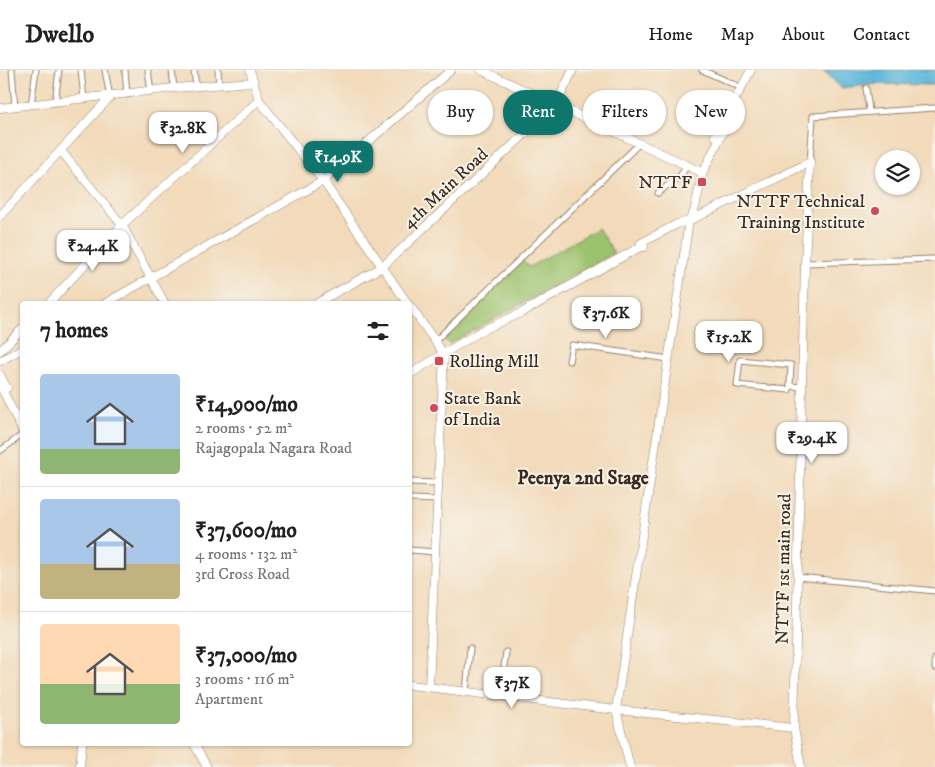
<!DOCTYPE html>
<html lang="en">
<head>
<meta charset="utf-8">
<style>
  :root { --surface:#fff; --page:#f6f6f6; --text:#202124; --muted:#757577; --line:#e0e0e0; --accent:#0f766e }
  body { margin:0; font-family:"IM FELL DW Pica",serif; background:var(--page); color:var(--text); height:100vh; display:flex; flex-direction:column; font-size:19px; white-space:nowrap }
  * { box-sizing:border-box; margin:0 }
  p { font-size:16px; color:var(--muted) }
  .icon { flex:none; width:28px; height:28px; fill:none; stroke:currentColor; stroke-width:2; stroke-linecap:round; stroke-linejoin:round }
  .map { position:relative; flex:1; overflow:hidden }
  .sheet { position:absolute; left:20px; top:231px; width:392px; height:445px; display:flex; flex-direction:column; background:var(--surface); border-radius:5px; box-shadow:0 1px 4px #0004 }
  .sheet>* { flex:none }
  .hud { position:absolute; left:428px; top:20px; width:432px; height:45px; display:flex; gap:10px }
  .buttons { position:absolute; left:875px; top:80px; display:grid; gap:10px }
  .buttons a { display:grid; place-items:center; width:45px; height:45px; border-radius:50%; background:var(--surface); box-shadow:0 1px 4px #0004; font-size:25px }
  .price { position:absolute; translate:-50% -42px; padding:0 11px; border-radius:10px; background:#fff; color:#222; font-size:16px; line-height:32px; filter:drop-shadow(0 1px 2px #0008) }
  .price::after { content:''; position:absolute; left:50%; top:30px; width:15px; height:11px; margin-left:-8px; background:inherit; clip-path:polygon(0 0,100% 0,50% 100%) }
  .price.current { background:var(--accent); color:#fff }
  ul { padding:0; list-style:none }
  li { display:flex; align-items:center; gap:15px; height:125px; padding:0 20px }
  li+li { border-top:1px solid var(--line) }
  li span { display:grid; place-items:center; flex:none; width:140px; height:100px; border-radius:5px; color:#555 }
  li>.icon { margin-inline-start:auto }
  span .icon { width:60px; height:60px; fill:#fffc; stroke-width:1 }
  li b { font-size:21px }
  h2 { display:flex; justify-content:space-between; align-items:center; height:60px; padding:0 20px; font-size:21px }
  .tag { padding:0 18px; border-radius:22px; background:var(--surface); box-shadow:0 1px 4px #0004; font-size:18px; line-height:45px }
  .tag.current { background:var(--accent); color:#fff }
  header { display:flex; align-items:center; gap:30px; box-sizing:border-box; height:70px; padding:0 25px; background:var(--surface); border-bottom:1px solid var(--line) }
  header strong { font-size:24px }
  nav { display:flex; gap:28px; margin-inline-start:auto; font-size:18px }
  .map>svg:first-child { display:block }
  .green { fill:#9bc26d; stroke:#6b7646 }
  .water { fill:#5db7da; stroke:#4c707c }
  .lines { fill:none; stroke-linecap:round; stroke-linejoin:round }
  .street-casing { stroke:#96826c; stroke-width:7 }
  .secondary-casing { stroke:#96826c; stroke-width:9 }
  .street { stroke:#fff; stroke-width:5 }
  .secondary { stroke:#fff; stroke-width:8 }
  .poi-dot { fill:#d1495b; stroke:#f7f3e8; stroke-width:2 }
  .labels { text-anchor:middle; stroke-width:4; stroke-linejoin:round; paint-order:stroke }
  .poi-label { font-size:18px; fill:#3b2a1e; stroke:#f7f3e8; text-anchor:end }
  .street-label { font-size:18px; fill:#3b2a1e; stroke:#f7f3e8 }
  .neighbourhood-label { font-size:19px; font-weight:bold; fill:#3b2a1e; stroke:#f7f3e8 }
</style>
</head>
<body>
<header>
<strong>Dwello</strong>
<nav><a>Home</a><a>Map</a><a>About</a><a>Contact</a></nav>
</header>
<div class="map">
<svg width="935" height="697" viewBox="0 0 935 697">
  <rect width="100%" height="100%" fill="#f7f3e8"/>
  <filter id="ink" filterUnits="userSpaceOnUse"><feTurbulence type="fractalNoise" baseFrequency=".02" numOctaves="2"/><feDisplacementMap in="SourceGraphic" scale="10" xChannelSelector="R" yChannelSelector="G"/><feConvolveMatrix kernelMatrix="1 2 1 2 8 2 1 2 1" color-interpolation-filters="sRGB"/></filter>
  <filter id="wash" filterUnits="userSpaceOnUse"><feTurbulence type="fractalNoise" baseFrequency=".0096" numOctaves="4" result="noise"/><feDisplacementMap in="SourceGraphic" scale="20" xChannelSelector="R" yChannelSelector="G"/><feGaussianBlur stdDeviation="1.12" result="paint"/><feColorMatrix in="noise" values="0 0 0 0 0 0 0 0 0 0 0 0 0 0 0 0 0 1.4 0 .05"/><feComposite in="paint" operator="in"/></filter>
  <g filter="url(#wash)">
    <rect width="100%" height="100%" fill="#f2daba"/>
    <path class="green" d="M598,158L614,183L449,274L443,266L522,190L529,197Z"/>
    <path class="water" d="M823,0H935V15L877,14L841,18Z"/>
  </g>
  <g filter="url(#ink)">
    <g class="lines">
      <defs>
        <path id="street" d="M12,0L15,37
          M81,0L84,29
          M105,0L110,27
          M125,0L127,25
          M148,0L151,22
          M172,0L174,18
          M194,0L196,17
          M218,0L219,15
          M702,0L742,18
          M866,18L869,41
          M55,33L59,0
          M31,35L36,0
          M810,92L813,46L935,38
          M658,123L680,106L687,96
          M805,193L935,189
          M435,271L639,74
          M569,291L572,275L669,289
          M790,316L789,320L737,315L740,290L791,295L790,316L802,317
          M0,381L22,365
          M410,412L438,413
          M410,429L437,430
          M410,480L435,482
          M798,507L935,521
          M935,589V598
          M466,622L470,578
          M500,626L506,582"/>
        <path id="secondary" d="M250,0L259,30L323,111L408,234
          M481,0L699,101
          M0,38L174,18L252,12
          M715,66L751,0
          M61,81L122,155L165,234
          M0,146L110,27
          M640,177L641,173L677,154L689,151L810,92L805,193L794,658L801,697
          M48,234L122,155L259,30
          M104,234L323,111L451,0
          M315,234L382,197L556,35L573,0
          M410,236L444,284L429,617
          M0,281L22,259
          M0,291L22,279
          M410,304L481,261L521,243L640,177H644
          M0,305L7,318
          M0,315L22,360
          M410,615L616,640L794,658
          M194,674L207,697
          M80,697L82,674
          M630,697L616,640L689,151L694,142L703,102L726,56L725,51"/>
      </defs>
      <use href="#street" class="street-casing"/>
      <use href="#secondary" class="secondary-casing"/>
      <use href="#street" class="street"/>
      <use href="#secondary" class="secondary"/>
    </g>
  </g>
  <g class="poi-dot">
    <rect x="697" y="107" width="10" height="10" rx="2.5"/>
    <circle cx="875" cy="141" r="5"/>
    <rect x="434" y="286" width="10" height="10" rx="2.5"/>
    <circle cx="434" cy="338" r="5"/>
  </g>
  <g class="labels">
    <g class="poi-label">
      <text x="692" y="118">NTTF</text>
      <text x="865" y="137">NTTF Technical<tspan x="865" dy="21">Training Institute</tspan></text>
      <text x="449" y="297" text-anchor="start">Rolling Mill</text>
      <text x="444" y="334" text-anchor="start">State Bank<tspan x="444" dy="21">of India</tspan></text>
    </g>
    <g class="street-label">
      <text transform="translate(445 118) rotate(-43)" y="6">4th Main Road</text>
      <text transform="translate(783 499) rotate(-89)" y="6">NTTF 1st main road</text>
    </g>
    <g class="neighbourhood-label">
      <text x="583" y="414">Peenya 2nd Stage</text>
    </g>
  </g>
</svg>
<div class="buttons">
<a><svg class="icon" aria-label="layers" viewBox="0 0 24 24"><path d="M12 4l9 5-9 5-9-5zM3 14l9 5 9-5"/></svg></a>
</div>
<b class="price" style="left:183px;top:84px">₹32.8K</b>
<b class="price current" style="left:338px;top:113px">₹14.9K</b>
<b class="price" style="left:93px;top:202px">₹24.4K</b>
<b class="price" style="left:606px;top:269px">₹37.6K</b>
<b class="price" style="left:729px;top:293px">₹15.2K</b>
<b class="price" style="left:812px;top:394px">₹29.4K</b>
<b class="price" style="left:512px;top:639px">₹37K</b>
<div class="hud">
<a class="tag">Buy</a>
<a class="tag current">Rent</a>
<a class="tag">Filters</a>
<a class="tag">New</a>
</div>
<section class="sheet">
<h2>7 homes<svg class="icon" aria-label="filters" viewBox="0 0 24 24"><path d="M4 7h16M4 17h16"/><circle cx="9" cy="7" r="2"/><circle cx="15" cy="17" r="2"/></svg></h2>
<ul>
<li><span style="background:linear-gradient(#a9c7e8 75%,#8fb573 0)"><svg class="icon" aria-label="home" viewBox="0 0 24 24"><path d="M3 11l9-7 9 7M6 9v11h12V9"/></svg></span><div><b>₹14,900/mo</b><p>2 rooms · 52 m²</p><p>Rajagopala Nagara Road</p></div></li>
<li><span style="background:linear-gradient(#a9c7e8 65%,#c2b280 0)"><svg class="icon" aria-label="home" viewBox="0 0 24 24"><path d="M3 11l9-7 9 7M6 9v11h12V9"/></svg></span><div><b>₹37,600/mo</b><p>4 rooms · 132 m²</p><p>3rd Cross Road</p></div></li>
<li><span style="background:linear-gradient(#ffd9b3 60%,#8fb573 0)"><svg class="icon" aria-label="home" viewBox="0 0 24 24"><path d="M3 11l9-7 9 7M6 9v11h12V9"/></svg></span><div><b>₹37,000/mo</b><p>3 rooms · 116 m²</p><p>Apartment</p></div></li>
</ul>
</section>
</div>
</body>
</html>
